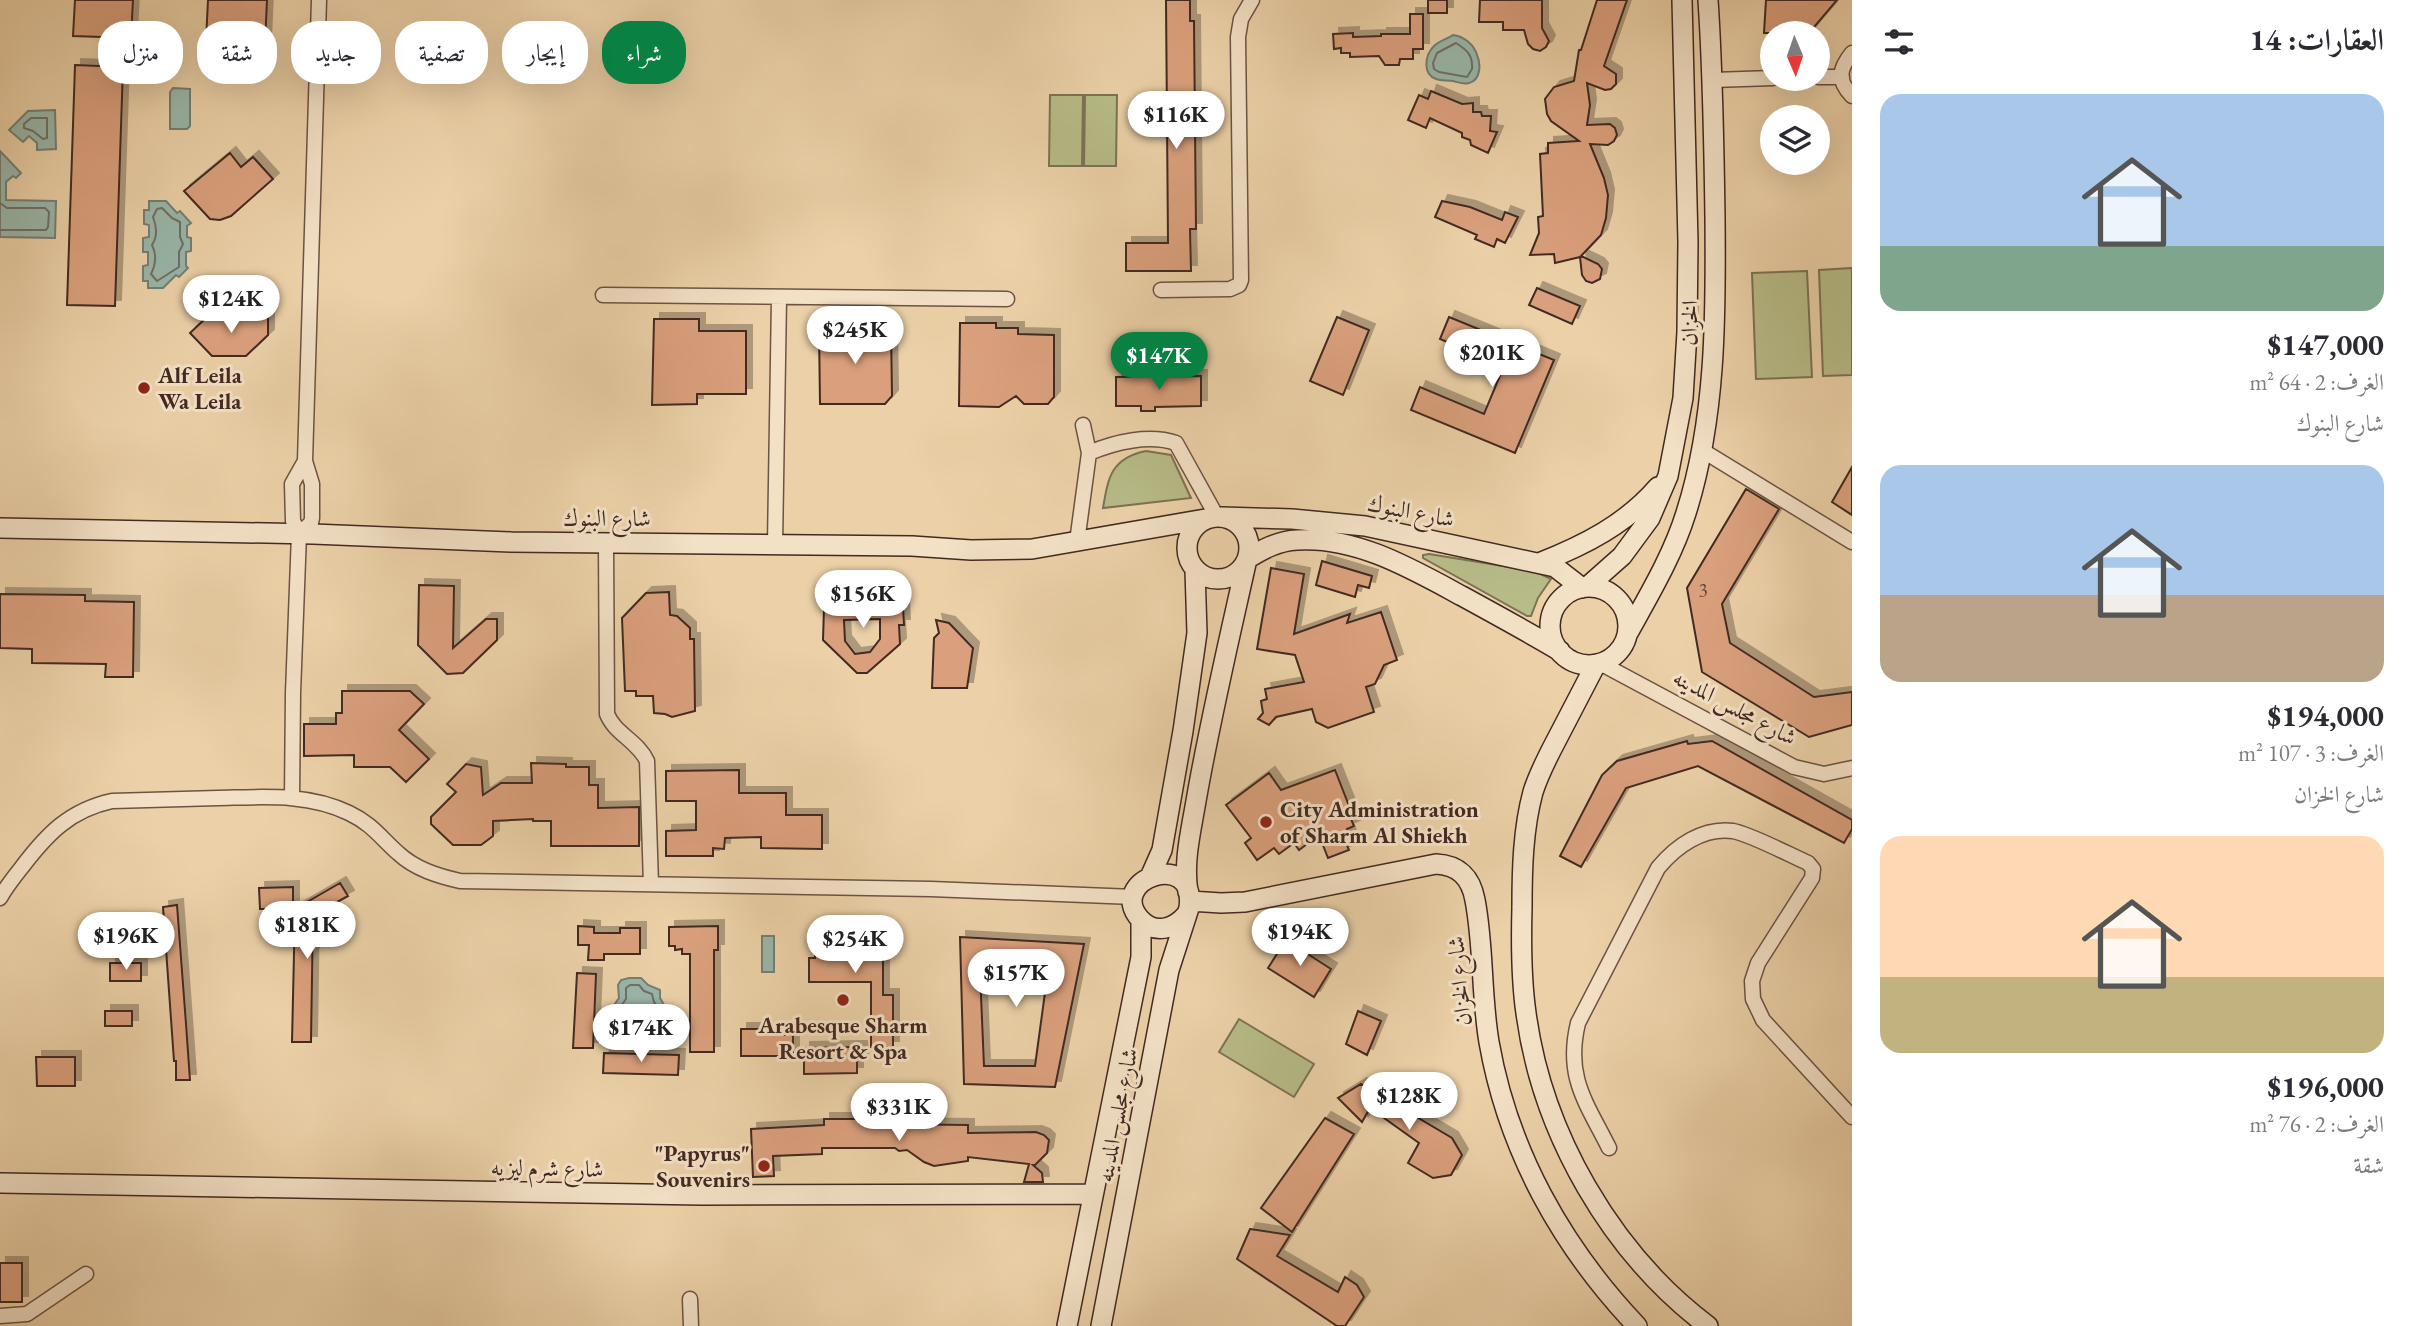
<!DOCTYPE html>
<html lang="ar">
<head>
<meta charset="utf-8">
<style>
  :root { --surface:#fff; --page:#f2f2f3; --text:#2b2b33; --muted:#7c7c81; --accent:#0b8043 }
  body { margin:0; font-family:"EB Garamond",Amiri,serif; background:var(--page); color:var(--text); direction:rtl; height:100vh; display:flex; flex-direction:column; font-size:26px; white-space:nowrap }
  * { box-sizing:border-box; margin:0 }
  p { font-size:23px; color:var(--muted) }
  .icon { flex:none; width:38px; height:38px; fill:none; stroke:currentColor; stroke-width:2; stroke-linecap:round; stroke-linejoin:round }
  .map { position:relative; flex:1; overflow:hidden; direction:ltr }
  .panel { display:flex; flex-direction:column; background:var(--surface); width:560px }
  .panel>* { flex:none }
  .guide { position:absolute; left:21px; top:21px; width:665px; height:63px; direction:rtl; display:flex; gap:14px }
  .needle { width:46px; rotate:178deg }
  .fabs { position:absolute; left:1760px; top:21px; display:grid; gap:14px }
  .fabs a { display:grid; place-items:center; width:70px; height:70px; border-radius:50%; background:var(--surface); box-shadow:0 7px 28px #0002; font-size:35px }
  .price { position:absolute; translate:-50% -60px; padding:0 16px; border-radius:24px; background:#fff; color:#222; font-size:23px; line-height:46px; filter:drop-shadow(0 2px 4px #0008) }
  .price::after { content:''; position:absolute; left:50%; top:42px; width:21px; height:16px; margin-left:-10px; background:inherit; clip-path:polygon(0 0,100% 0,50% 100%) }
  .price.selected { background:var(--accent); color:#fff }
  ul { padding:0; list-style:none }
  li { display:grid; align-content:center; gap:14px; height:371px; padding:0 28px }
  li span { display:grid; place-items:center; height:217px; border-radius:21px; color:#555 }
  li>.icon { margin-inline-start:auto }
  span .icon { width:126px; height:126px; fill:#fffc; stroke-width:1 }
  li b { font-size:30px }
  h2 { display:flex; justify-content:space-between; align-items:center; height:84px; padding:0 28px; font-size:30px }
  .chip { padding:0 24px; border-radius:28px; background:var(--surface); box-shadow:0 7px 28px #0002; font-size:24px; line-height:63px }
  .chip.selected { background:var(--accent); color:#fff }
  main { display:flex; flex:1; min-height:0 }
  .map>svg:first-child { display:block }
  .green { fill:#b7bc88; stroke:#7c7254; stroke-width:2 }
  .water { fill:#99b7aa; stroke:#767e73; stroke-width:2 }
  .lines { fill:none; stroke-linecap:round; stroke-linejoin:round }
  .shore { stroke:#6e7066; stroke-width:2 }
  .building { fill:#daa07d; stroke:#422921; stroke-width:2; fill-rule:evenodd; filter:url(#shadow) }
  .street-casing { stroke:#6c5343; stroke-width:17 }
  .secondary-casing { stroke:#422921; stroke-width:22 }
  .street { stroke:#f3e1c6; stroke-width:14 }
  .secondary { stroke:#f3e1c6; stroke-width:19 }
  .poi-dot { fill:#8f2418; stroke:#f3e1c6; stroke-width:2.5 }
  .labels { text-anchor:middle; stroke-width:6; stroke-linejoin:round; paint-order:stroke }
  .number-label { font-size:19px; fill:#684738 }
  .street-label { font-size:23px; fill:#422921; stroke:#f3e1c6 }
  .poi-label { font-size:23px; font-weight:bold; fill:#422921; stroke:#f3e1c6; text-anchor:start }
</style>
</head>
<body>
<main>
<section class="panel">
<h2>العقارات: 14<svg class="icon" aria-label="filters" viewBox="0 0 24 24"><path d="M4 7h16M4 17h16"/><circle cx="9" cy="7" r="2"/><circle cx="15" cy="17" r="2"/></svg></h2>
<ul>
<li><span style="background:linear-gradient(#a9c7e8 70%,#7fa58c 0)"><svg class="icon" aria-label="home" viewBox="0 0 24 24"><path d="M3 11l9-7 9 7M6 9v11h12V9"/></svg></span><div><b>$147,000</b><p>الغرف: 2 · 64 m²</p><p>شارع البنوك</p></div></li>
<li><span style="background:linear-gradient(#a9c7e8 60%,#b9a48a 0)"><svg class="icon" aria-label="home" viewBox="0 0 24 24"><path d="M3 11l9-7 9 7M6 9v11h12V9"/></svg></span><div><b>$194,000</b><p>الغرف: 3 · 107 m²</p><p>شارع الخزان</p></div></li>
<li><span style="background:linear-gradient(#ffd9b3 65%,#c2b280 0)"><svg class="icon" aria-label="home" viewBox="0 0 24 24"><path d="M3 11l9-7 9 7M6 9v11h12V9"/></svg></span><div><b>$196,000</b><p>الغرف: 2 · 76 m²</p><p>شقة</p></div></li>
</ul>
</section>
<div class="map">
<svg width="1852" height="1326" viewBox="0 0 1852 1326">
  <defs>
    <filter id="shadow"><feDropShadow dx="6" dy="-6" stdDeviation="0" flood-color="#0004"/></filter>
  </defs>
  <rect width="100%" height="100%" fill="#ecd1a8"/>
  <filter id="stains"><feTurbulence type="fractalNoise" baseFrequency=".00286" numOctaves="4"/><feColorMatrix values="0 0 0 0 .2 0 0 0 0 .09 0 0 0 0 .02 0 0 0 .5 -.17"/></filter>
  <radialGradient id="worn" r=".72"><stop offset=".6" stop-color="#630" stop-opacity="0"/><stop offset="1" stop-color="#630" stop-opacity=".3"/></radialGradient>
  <path class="green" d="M1050,95H1083L1082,166H1049Z
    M1085,95H1117L1116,166H1084Z
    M1852,268V375L1823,376L1819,270Z
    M1807,271L1812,377L1756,379L1752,273Z
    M1146,451L1171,455L1191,498L1103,508C1108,478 1111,458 1146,451Z
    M1429,554L1534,571L1551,579L1538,598L1531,616H1527L1423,558V555Z
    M1239,1019L1314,1064L1294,1097L1219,1052Z"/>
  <path class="water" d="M1453,35C1463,36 1474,44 1477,55C1481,64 1481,80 1469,83C1463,85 1458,82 1453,81C1447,80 1441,81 1436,79C1422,74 1425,55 1434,46C1439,41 1447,39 1453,35Z
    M173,88L190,89V126L187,129H170V92Z
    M55,110L56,149L37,150V143L29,136L23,142L9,130L28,111Z
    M0,151L21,173L16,178L13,176L6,182V200L56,201L55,238L0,237Z
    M149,201H166L177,213L180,211L191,223L187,226V237L191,238V251L186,252V266L188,268L179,277L176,275L163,288H148V281H143V266L148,265V252H143V238L149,237V225L144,224V210H149Z
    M762,936H774V972H762Z
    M629,978H641L648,985L660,990V998C668,1010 672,1024 652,1026L639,1014L626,1020L616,1015L614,1005L619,998L618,985L621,980Z"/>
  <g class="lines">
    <path class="shore" d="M1456,43C1467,50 1473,55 1472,69L1467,77L1439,72L1434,69L1433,63L1437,53Z
      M31,118H47V138L43,139L33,131L24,128V124Z
      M0,203L7,208H45L49,212L48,227L46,230H0
      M162,208L172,218L180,222V237L183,244L179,252V267L157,281L151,274C156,264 157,255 152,245C158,236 157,227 153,217L157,209Z
      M630,985H639L644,991L652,994L654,1002L660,1010L657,1017L653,1018L640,1007L628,1012L622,1011L621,1006L626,999V988Z"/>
  </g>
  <path class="building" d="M75,0H133L131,38L73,36Z
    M208,0H267L265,43L206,41Z
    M1166,0H1190V21H1194L1196,229H1190L1191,271H1126V243H1168Z
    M1428,0H1447V13H1428Z
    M1480,0H1542V28L1549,41L1546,47L1540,51L1533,49L1528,44L1524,30H1503V22H1479Z
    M1597,0H1627L1604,66L1616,74V84L1611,89L1605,90L1587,83L1590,105L1587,125L1610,124L1615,128L1617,135L1614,141L1608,145L1590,144L1604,178L1608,195L1606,218L1601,235L1581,256L1598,264L1602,269L1600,279L1592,283L1586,281L1582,275L1580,257L1555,263L1554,254L1530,255L1539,233L1538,217L1543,216L1540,154L1548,153V143L1579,141L1551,121L1547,114L1545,99L1554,87L1574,81L1579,50H1581Z
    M1766,0H1837L1809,33H1764Z
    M1410,14H1423V49H1413V59H1400L1399,65H1385L1379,56L1350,57V53H1341V48L1334,49L1333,34L1353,33V37L1381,36V34H1410Z
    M75,65L123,67L115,306L67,305Z
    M1431,91L1462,104L1473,103V112H1481L1482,116H1491L1490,131L1497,132L1488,153L1471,145L1470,140L1462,137V133L1430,118L1426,128L1408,120L1419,95L1428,99Z
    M230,153L241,167L253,157L273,179L231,216L220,220L210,219L184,191Z
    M1442,201L1470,207L1502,220L1505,212L1518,217L1505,243L1497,239L1494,247L1475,239L1477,235L1435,217Z
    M1537,288L1580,306L1572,324L1529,305Z
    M207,317L268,318V335L246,356H212L190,333Z
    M1337,317L1369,330L1343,395L1310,381Z
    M1449,317L1554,360L1515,453L1411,410L1420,387L1484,414L1504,366L1440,339Z
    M654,319H699V331H746V394H697V404L652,405Z
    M960,323H996V328H1018V334L1054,335V397L1048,404H1024L1016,396L999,407L959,406Z
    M891,327L892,396L885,404H820L819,328Z
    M1201,376V406L1155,407V411H1141V406H1116V377Z
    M1852,467V515L1832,502Z
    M1746,489L1779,509L1722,604L1730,643L1814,697L1852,692V725L1809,737L1702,672L1687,588Z
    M1322,561L1372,576L1369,588L1358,585L1355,597L1316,585Z
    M1271,568L1304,574L1294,634L1350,614L1347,623L1381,612L1397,660L1384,665L1375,684L1366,687L1374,712L1328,728L1316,722L1312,709L1276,717L1269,725L1258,719L1263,713L1261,701L1267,699L1265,689L1304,682L1295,655L1257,649Z
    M419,585L454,586L453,648L486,619H497V640L463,673L447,674L418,645Z
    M888,591L903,606L904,625H899L900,644L867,673H857L823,640L824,608L840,592L853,604L875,603ZM880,619V639L870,652L855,654L845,641L844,620Z
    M669,592L670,615L677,616L690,628V639H694L695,711L672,717L665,714L654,713L653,696H636V691H625L622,618L646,593Z
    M0,594L85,595V601L134,602L133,677H105L106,664L32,663V649L0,648Z
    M936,620L949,623L973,648L967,688H932L934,638L939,633Z
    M342,691H410L424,704L399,730L429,759L406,782L390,767H354V755L304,756V724H336V713H342Z
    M1687,741L1688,744L1712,741L1852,820V829L1844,843L1698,766L1626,788L1581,867L1560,856L1602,775L1617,761Z
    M531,763L566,764V767H589V785H598V808L639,807V846H551V821H533V819L493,821V836L481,845H453L431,824V817L456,792L447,784L466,764L481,767L483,795L501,783H532Z
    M739,770V793H786V815H822V849L761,848V837L725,838L724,849L713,848V856H666V831L696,830V801H666V771Z
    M1335,770L1351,811L1348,812L1354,826L1347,829L1352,841L1346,843L1349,850L1328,858L1319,835L1299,850L1294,843L1279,854L1274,848L1257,860L1245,843L1251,838L1226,805L1269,773L1281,790Z
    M340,883L348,896L313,915L311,1042H292L295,909Z
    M293,887V909H260L259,888Z
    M177,905L186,1024L190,1080H176V1061H174L163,907Z
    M578,926L594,927V933H620V928H640V954H604V960H588L589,945H578Z
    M718,926V950H714V1052H690V954H682V949L675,950V946H669V927Z
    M818,927H853V944H883V995H893V1047H871V982H809V958H815V945L818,946Z
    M960,937L1084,944L1055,1087L964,1084ZM980,972L1047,978L1035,1066H984Z
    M1286,940L1331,969L1314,997L1268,968Z
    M110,963H141V981H110Z
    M577,973L596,974L593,1048H573Z
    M105,1011H132V1026H105Z
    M1358,1011L1381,1021L1367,1055L1346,1044Z
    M741,1029H785V1035H793V1056H741Z
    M853,1047H861L862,1060H857V1073L804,1074V1048Z
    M604,1053L679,1055L678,1075L603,1073Z
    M36,1057H75V1086H37Z
    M1361,1084L1452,1138L1462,1155L1451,1175L1433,1178L1408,1163L1419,1143L1370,1108L1362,1122L1338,1098Z
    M1325,1118L1354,1134L1292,1232L1261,1208Z
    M824,1119H893V1124L968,1125V1133L1036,1132L1044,1135L1049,1140L1047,1153L1035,1165H1033L1042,1173L1043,1182H1024L1029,1164L968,1157V1161L934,1166L924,1162L907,1150L899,1151L895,1148H822V1154L773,1156L774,1176L753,1177L751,1129L824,1125Z
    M1250,1229L1290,1235L1277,1256L1338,1292L1345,1277L1357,1285L1364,1297L1345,1326H1337L1237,1259Z
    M0,1263H22V1302H0Z"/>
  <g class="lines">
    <defs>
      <path id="street" d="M1852,53C1839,69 1837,80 1852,96
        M1818,77H1842
        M1713,80L1773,78
        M1161,290L1230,289L1239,285L1241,280L1238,37L1241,19L1252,0
        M603,295L1007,299
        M1083,425L1089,453C1115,442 1149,434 1176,443L1217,517
        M1700,449L1852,542
        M299,534L311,523L312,518V484L305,461L319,0
        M1077,542L1089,453
        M606,543L607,714C615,734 638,741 647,761L651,884
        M775,544L779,298
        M1600,663L1794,767L1824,774L1852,768
        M292,798L293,693L299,534L293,521L292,484L305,461
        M0,898C6,887 14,877 22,867C47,834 70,810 112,801C147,800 183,799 218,798C263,797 308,793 349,813C372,824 380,837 398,853C415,869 438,876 460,881L931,889L1134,897
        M1609,1148C1586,1102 1565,1077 1578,1023L1658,868C1676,846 1703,827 1733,831C1750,834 1790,855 1808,863L1813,869L1812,878L1758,963L1752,981L1753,999L1763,1020L1852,1117
        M690,1299L691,1326
        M0,1316L27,1314L86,1274"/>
      <path id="secondary" d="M1187 548a31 31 0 1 1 62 0a31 31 0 1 1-62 0Z
        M1222,517L1292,519L1365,526L1555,567L1582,588
        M0,528L313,534L511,542L912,546L971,550L1032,549L1211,518
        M1539,563C1585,545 1626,524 1658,487
        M1587,587L1622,556L1650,518L1668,476L1683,398L1687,332L1688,242L1682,0
        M1550 626a39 39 0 1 1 78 0a39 39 0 1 1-78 0Z
        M1628,633C1649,595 1673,555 1686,513C1716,419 1716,316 1715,218C1714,145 1713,73 1708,0
        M1596,664C1583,689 1570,714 1557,739C1548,756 1539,773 1533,792C1523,829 1522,869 1522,907C1521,943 1521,978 1526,1013C1542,1133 1611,1253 1708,1326
        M1150,877L1162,850L1183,731L1197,633L1195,570
        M1188,892C1183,862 1191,831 1196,801C1210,720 1229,640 1247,559C1263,549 1278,541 1297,540C1356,536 1412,569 1462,596C1495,614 1528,632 1560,651
        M1190,901L1221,903L1245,902L1436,864C1459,865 1471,878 1475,900C1484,947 1481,995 1489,1042C1508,1151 1562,1247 1637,1326
        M0,1183L702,1195L1093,1194
        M1067,1326L1141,957V920
        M1101,1326L1169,970L1189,908C1197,847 1105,880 1140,919C1155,935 1174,929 1186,915"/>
    </defs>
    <use href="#street" class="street-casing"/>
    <use href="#secondary" class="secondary-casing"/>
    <use href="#street" class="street"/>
    <use href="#secondary" class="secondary"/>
  </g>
  <g class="poi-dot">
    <circle cx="144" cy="388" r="7"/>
    <circle cx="1266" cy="822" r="7"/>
    <circle cx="843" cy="1000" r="7"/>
    <circle cx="764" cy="1166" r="7"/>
  </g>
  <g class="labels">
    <g class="number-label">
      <text x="1703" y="597">3</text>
    </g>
    <g class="street-label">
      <text transform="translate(1689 323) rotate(-88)" y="8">الخزان</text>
      <text transform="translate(1411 511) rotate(11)" y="8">شارع البنوك</text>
      <text x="607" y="526">شارع البنوك</text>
      <text transform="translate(1735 707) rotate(28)" y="8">شارع مجلس المدينه</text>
      <text transform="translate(1459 981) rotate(-95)" y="8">شارع الخزان</text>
      <text transform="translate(1117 1115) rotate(-79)" y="8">شارع مجلس المدينه</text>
      <text transform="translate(547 1168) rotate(1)" y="8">شارع شرم ليزيه</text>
    </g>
    <g class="poi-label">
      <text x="158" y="383">Alf Leila<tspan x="158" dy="26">Wa Leila</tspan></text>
      <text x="1280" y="817">City Administration<tspan x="1280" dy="26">of Sharm Al Shiekh</tspan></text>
      <text x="843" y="1033" text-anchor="middle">Arabesque Sharm<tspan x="843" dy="26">Resort &amp; Spa</tspan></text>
      <text x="750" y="1161" text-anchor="end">"Papyrus"<tspan x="750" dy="26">Souvenirs</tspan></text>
    </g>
  </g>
  <rect width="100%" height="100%" filter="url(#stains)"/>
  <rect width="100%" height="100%" fill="url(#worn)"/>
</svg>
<div class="fabs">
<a><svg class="needle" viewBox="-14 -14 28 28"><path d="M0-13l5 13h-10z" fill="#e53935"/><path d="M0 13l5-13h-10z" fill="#7c7c81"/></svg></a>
<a><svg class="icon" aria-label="layers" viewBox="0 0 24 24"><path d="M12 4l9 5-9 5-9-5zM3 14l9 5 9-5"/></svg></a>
</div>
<b class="price" style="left:1176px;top:151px">$116K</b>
<b class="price" style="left:231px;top:335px">$124K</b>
<b class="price" style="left:855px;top:366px">$245K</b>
<b class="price" style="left:1492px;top:389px">$201K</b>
<b class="price selected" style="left:1159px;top:392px">$147K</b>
<b class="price" style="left:863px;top:630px">$156K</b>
<b class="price" style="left:307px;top:961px">$181K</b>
<b class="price" style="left:1300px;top:968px">$194K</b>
<b class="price" style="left:126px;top:972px">$196K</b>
<b class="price" style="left:855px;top:975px">$254K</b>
<b class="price" style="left:1016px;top:1009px">$157K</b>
<b class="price" style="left:641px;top:1064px">$174K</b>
<b class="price" style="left:1409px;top:1132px">$128K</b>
<b class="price" style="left:899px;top:1143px">$331K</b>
<div class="guide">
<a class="chip selected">شراء</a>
<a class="chip">إيجار</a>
<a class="chip">تصفية</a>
<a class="chip">جديد</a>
<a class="chip">شقة</a>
<a class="chip">منزل</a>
</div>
</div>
</main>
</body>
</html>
